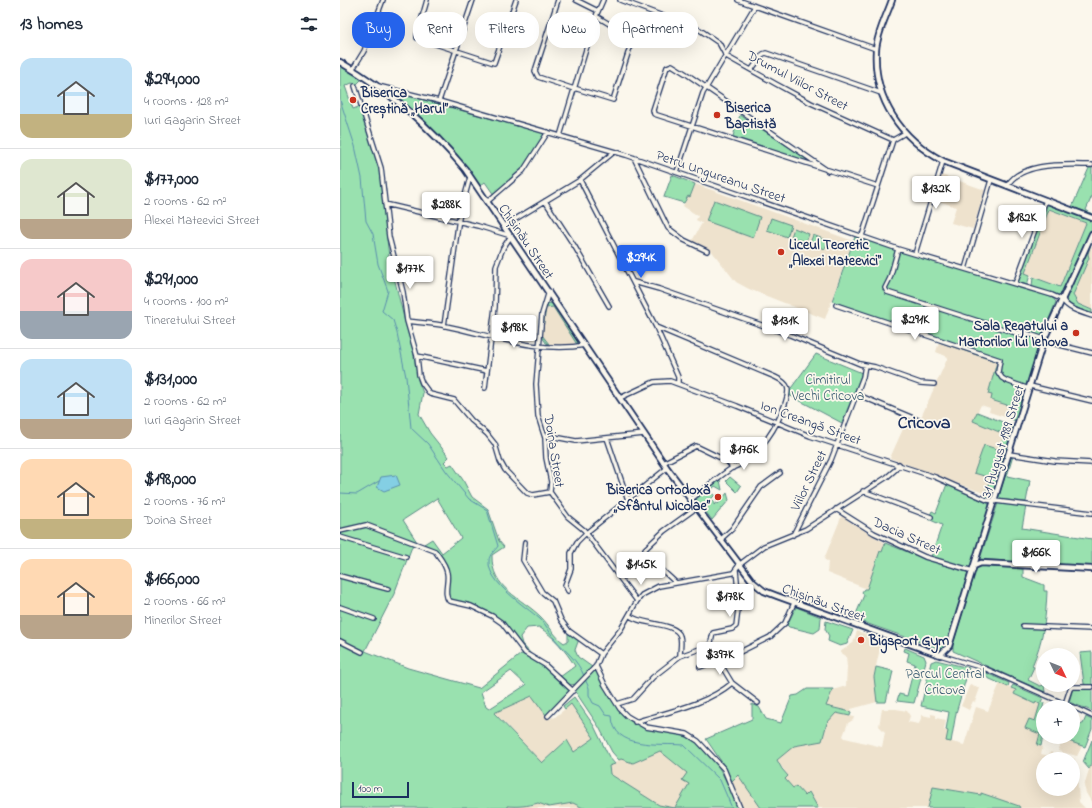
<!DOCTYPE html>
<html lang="en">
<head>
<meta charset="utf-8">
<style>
  :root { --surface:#fff; --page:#f2f2f3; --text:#1f2937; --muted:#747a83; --line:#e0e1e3; --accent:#2563eb }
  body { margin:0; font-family:"Indie Flower",sans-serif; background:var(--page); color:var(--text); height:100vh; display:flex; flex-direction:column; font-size:15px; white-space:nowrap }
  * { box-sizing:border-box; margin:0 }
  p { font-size:13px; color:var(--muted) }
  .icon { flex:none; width:22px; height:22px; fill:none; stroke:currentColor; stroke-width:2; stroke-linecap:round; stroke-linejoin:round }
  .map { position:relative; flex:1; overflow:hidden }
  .details { display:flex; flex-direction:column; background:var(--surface); width:340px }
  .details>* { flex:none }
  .guide { position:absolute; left:12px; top:12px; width:380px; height:36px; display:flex; gap:8px }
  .needle { width:26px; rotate:133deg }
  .buttons { position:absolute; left:696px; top:648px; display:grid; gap:8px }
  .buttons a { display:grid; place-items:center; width:44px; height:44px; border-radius:50%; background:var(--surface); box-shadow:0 4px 16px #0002; font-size:20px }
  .scale { position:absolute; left:12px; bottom:10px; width:57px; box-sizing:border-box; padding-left:4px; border:2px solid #1b2f5e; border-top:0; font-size:11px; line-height:14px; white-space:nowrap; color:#1b2f5e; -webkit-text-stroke:3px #fbf7ec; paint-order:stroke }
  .price { position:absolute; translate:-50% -34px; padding:0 9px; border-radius:4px; background:#fff; color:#222; font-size:13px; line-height:26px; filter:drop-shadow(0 1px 2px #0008) }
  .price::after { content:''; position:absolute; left:50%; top:24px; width:12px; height:9px; margin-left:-6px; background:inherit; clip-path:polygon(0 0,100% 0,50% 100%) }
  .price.active { background:var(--accent); color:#fff }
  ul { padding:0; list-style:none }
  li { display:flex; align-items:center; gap:12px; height:100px; padding:0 20px }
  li+li { border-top:1px solid var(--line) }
  li span { display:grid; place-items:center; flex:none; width:112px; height:80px; border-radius:12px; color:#555 }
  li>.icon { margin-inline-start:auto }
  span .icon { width:48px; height:48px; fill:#fffc; stroke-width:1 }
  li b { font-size:17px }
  h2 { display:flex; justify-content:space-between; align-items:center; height:48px; padding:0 20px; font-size:17px }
  .pill { padding:0 14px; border-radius:16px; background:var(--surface); box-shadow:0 4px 16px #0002; font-size:14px; line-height:36px }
  .pill.active { background:var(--accent); color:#fff }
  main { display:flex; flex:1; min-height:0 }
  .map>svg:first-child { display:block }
  .built { fill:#eee2cd }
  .green { fill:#99e1af; stroke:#5a8886; fill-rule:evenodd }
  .water { fill:#84cfe4; stroke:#5a8fae }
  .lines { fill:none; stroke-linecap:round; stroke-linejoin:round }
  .stream { stroke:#5a8fae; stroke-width:1 }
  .minor-casing { stroke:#1b2f5e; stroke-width:6 }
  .tertiary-casing { stroke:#1b2f5e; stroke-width:8 }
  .minor { stroke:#fbf7ec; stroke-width:3.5 }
  .tertiary { stroke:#fbf7ec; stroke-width:4.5 }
  .poi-dot { fill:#c8321e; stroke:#fbf7ec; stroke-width:1.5 }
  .labels { text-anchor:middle; stroke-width:3.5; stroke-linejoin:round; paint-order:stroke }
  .street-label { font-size:14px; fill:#1b2f5e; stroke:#fbf7ec }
  .poi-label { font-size:14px; font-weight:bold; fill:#1b2f5e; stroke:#fbf7ec; text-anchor:start }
  .park-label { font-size:14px; fill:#3a5c72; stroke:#fbf7ec }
  .district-label { font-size:18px; font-weight:bold; fill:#1b2f5e; stroke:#fbf7ec }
</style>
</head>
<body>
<main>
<section class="details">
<h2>13 homes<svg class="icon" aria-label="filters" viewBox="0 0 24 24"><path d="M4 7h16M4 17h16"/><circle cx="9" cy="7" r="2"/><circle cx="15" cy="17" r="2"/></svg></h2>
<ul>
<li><span style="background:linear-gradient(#bfe0f5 70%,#c2b280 0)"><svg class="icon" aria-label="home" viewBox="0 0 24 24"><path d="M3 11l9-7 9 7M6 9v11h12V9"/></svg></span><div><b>$294,000</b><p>4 rooms · 128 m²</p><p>Iuri Gagarin Street</p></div></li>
<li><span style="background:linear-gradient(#dfe7d0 75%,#b9a48a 0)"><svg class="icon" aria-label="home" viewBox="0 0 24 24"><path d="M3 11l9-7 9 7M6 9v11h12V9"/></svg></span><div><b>$177,000</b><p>2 rooms · 62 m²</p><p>Alexei Mateevici Street</p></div></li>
<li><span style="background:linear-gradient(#f6c9c9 65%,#9aa5b1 0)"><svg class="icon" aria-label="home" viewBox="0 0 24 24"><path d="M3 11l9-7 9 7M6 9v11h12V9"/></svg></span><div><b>$291,000</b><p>4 rooms · 100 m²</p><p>Tineretului Street</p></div></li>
<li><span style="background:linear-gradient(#bfe0f5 75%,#b9a48a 0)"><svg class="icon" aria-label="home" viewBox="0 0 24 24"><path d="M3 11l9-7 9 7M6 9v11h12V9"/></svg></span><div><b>$131,000</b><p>2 rooms · 62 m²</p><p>Iuri Gagarin Street</p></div></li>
<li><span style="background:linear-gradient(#ffd9b3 75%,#c2b280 0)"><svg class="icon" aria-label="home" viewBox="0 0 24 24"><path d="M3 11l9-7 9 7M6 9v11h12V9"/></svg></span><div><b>$198,000</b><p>2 rooms · 76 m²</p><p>Doina Street</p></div></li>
<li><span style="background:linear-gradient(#ffd9b3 70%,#b9a48a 0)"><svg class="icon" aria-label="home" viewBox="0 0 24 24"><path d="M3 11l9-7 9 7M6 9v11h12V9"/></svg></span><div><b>$166,000</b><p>2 rooms · 66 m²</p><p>Minerilor Street</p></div></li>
</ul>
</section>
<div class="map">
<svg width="752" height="808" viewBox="0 0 752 808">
  <rect width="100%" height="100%" fill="#fbf7ec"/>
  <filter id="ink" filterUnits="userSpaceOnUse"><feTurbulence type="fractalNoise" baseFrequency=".025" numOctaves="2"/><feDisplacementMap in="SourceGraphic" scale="8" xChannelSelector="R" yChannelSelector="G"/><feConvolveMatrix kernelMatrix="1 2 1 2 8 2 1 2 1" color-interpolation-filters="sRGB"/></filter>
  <g filter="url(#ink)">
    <path class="built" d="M602,175L645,190L633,229L611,223L616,207L593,199Z
      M355,184L513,241L485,319L409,289L396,282L370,249L352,241L362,223L356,220L358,216L343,206L348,196H350Z
      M708,209L746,223L720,287L685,273Z
      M752,245V310L738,304L733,295L749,258L748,254Z
      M213,307L237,342L231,346H219L209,344L202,335L206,308Z
      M599,342L657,362L648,394L652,395L651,400L670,406L668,418L649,412L650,408L641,405L633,421L664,434L646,494L550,458L567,420L578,424L608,357L596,352Z
      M502,515L510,522L545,543L542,552L540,551L527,589L487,573L488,562L484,559Z
      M517,631L542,640L534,675L537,702L511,709V712L486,706L493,690L506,686L507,667L506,656L500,652L513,643Z
      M660,683L676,690L674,694L695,704L696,702L700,704L695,721L701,735L697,745L703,747L701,754L709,756L710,752L735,759L733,765V759H703V789H733V770L737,771L739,802L745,808H680L679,806L642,793L641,795L593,787L588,808H478L469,792L465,796L456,786L453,789L445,779L448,776L437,760L454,746L482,741L487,723L496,713L514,717L513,720L508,723L503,736L505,738L542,747L545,732L539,726L542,709H556L567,711L570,716L568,722L579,724L582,715L591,717V714L596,715V718L606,720L604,730L608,731L612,742L624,745L636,707L648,711Z
      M630,684L640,688L635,702L633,701L629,710L621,706Z
      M192,696L210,719L213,717L214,718L231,704L254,738L234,752L226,741L202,763L154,712Z
      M723,739L742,746L737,756L718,751Z
      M320,751L348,773L350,784L335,808L319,805L270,774L269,766L273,765L281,758L293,763Z
      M751,763H752V803L746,793L744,786Z
      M398,775L421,808H402L392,781Z
      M198,803H233L243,808H167V806L180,807L185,805L190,806Z"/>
    <path class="green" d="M0,65L23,78L16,85L12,83L5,86L13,109L21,106L39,169L49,257L65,322L73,350L78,380L83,393L79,414L90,433L109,457L104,462L108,466L112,464L123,480L132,497L148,509L159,541L164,547L152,555C151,589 181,597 201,617C210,626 214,636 224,643L228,641V632L239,639L235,650L238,657L252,667L237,684L230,685L220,677L235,666C225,650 214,637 199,627L187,628L180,637L182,644L192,655C175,646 169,625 152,615C140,608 124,605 111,600L108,597C106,573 110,555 84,544L92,539L102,553L121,538L97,498L63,520L77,542L76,545L73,544L54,594L25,651L68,668L139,688L181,654L185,655L204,666L230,689V692L206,715L192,696L154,713L202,763L227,740L234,752L254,738L231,704L225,709L223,706L234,697L254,726L269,757L275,764L269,766L270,774L319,805L335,808L349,784L342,780L347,773L320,751L293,763L281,759L279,760L272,752L259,727L235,691L255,669C263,682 272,704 282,714C294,727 308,728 323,731C333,733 344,735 353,740C375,752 389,786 398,808H243L233,803L209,807L198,803C188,806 178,807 167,806V808H0ZM171,671L186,685L149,709L146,707L141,692Z
      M54,93H59L206,134L184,168L154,195L145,182L140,186C115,151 87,121 54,93Z
      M400,115L475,164V165L392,139Z
      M749,168H752V196L746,210L752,214L732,207Z
      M332,175L355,184L350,197L348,196L344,203L324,197Z
      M374,200L420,217L413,238L366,221Z
      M706,203L750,218L752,221V229L723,293L718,295L692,287L693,277L720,287L746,223L709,209L685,273L690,275L687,285L678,282Z
      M431,218L451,225L447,237L427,230Z
      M454,228L469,234L466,242L451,237Z
      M516,234L559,251L705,295L713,298L716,302L702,336L676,421L668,418L670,406L651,400L652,395L648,394L657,362L599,342L595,338L492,301Z
      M473,235L488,241L485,249L470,243Z
      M752,240L748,254L749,258L733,295L738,304L752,310V314L729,305L726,299Z
      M209,303L213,304L240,344L236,343L213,307L206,308L202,335L209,344L206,343L201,335L205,307Z
      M476,354L522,373L502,423L449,395V391Z
      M637,412L673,426L674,428L653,497L651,498L644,496L651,478L634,473L644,445L660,450L664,434L633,421Z
      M673,456L667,476L690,481L686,502L658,499L671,457Z
      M390,477L401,486L397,492L386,481Z
      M380,480L382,490L375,486L368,494L371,493L375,495L371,499L374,502V505L376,503L378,504L387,493L389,500L372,520L356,499Z
      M607,484L649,504L650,507L632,567L629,569L591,557L602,525L588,519L592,511L596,513Z
      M658,503L686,506L682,528L752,539V567L640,559Z
      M545,543L585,559L629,573L608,644L603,650L514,619L524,595L522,592L524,589H527L540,551L542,552Z
      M637,566L683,569V577L704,585V591H707C706,618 703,641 692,666L694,667L688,680L700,686L704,685L705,692L613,651V644Z
      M456,607L481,617L480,629L474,633L449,627L447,625Z
      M486,621L513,630L507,644L500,646L488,641L489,636L485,629Z
      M565,648L584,656L586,661L574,703L557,701L559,694L567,696L575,664L567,661L569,653L564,651Z
      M752,652V686L744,684L740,653Z
      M596,660L629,668L616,713L611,742L606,741L608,731L606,730L609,712L581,706L591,662Z
      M536,667L553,671L546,702H537L534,677Z
      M635,668L669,683L668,687L634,672Z
      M673,685L703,698L701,702L704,703C699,718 705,731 701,746L697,745L700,734L685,728L689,719L695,721L700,704L696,702L695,704L674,694L676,690L671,688Z
      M733,688L752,689V711L729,702Z
      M467,689H493L486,706L511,712L510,716L496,713L487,723L482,741L454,746L437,760L442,769L448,776L445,779L453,788L456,786L465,796L469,792L478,808H421L398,775L392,781L385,767L366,739L412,719V704L419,707L426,719L441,723L452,696L458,695Z
      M746,717L752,720V729L745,747L723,739L724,737H733V730L737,723L743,724Z
      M752,740V763L749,769L743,762Z
      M593,787L641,795V793L679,806L680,808H588Z"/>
    <path class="water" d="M56,475L60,485L44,491L37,487L41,477Z"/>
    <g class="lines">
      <path class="stream" d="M0,100L15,146L22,178L26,221L33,234L38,264L48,291L42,311L53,320L57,333L66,377L71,428L88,444L106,471L129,499L147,510L158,546C155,551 149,554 149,561C147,582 185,606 200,619C206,624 209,632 214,638C225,651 238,660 244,676
        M0,493L17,494L39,481
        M245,679L249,688V695L253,703L260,706L266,715L272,716C273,750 319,743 344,745L380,780L392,808"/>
      <defs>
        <path id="minor" d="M87,0L77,35V38L154,63L176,0
          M218,0L195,71L198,77L234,89
          M236,0L258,11
          M280,0L360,30L379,43L386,56L436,84L471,103L553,140
          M398,0L536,49
          M13,69L24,51L43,0
          M412,69L423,54L426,53L541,93
          M15,86L41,168L49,237L63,292L67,321L77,356L79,375L82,383L90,394L114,400L131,420L147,434L155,444L160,461L165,470L187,493L193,495L210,492
          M38,86L99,101L286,155L558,249L712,295L723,300C727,309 743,313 752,316
          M234,88L273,100L292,41L291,37L256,16
          M99,101L133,0
          M220,136L256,16L263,0
          M553,140L565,133
          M294,158L328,228L344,240L367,251
          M488,171L348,75L332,65L327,67L313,110L314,114L538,186
          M337,172L363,93L415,6
          M240,180L316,327L338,377V384
          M667,186C681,161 727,165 752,165
          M205,201L235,247L269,306
          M147,202L183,171L208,132
          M45,204L138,226L171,236L163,248L156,266L155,307L145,388
          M164,226L240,180L274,152
          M522,236L553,140
          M558,249L550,278L545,288L547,292L676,333L683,332L704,339
          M575,254L603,161
          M625,269L651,180
          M294,282L319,289L450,335L520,364L535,367L580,383L594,384
          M675,284L706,200
          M209,291L202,314L196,384L198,416L205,438L206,458L211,482L210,492
          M496,305L660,360L658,372L662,378L667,381L689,389
          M67,321C80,323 93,323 106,326C149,335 201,354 245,345
          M104,326L119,218L130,177
          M316,327L435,377C450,384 450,389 445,404C437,427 422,451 400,464C396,467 392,467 389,470C376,479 363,490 350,500
          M704,341L752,353
          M77,356L147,371
          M690,386L752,401
          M516,394L578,420
          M280,398L314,382L330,381L397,406L470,436L595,477L647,500L752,513
          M204,435L236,441L304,434
          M267,438L288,500
          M669,454L715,461L752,463
          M323,463L356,446L387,461L393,468
          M523,491L591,517
          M210,492L228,517L244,530L297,601
          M496,509L534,533L585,557L633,571
          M0,531L26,525L95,551C100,558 106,565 107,573C109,582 103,594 109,601L131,606L152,616L162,623L185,653L205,665L233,691
          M453,535L491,460L523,377L525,365
          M0,537L66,557
          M380,540L392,529L421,487L440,473
          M185,542L183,560L202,592L213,601L221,620L229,631L261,654
          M396,570L399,601L396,626L392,629L373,633L371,642L372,650L392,683L418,703
          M0,576L48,589
          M335,582L306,555L305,549L324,531L356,508
          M228,591L225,585L231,569V553L237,542L246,533L327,468
          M0,607L34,619
          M289,615C299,625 336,622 340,636C342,642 340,649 340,656
          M683,626L752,629
          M0,641L22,652
          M600,655L646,669L732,707
          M380,662L430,637L445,623L454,603
          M256,666L265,685L280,709L287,716L306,727L347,734L358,741L384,769L400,808
          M360,667L378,660
          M277,704L293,699L313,677L340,656L371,645
          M725,704L730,689L732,687H752
          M733,707L752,716
          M208,716L256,666L261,654L281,629L297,601L302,595L319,586L393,573L399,565L424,546L466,529L547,477L555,470L559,464
          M295,722C327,712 366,705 392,683"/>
        <path id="tertiary" d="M552,0C547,15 537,33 536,50C533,99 561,139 603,161L752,218
          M0,62C50,91 88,125 125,169L327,468L413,582L424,591L437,596L600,655L609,646L704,339L752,234
          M634,566L641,563L752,569"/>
      </defs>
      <use href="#minor" class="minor-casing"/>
      <use href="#tertiary" class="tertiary-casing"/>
      <use href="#minor" class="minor"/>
      <use href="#tertiary" class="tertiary"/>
    </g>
  </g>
  <g class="poi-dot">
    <circle cx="13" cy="100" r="4"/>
    <circle cx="377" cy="115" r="4"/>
    <circle cx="441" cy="252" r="4"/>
    <circle cx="736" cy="333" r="4"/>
    <circle cx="378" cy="497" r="4"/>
    <circle cx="521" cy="640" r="4"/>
  </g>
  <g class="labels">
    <g class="street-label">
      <text transform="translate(458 80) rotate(28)" y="5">Drumul Viilor Street</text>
      <text transform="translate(381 176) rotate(19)" y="5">Petru Ungureanu Street</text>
      <text transform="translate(187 241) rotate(56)" y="5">Chișinău Street</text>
      <text transform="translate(471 422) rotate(20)" y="5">Ion Creangă Street</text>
      <text transform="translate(662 441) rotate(-73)" y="5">31 August 1989 Street</text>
      <text transform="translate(215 451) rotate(81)" y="5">Doina Street</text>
      <text transform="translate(468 480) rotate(-64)" y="5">Viilor Street</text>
      <text transform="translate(567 535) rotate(24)" y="5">Dacia Street</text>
      <text transform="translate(484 602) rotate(20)" y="5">Chișinău Street</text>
    </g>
    <g class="poi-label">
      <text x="21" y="97">Biserica<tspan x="21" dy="16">Creștină „Harul”</tspan></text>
      <text x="385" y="112">Biserica<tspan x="385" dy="16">Baptistă</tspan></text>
      <text x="449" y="249">Liceul Teoretic<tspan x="449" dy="16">„Alexei Mateevici“</tspan></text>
      <text x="728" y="330" text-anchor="end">Sala Regatului a<tspan x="728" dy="16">Martorilor lui Iehova</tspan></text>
      <text x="370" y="494" text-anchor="end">Biserica Ortodoxă<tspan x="370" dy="16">„Sfântul Nicolae”</tspan></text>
      <text x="529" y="645">Bigsport Gym</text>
    </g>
    <g class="park-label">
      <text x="488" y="384">Cimitirul<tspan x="488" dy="16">Vechi Cricova</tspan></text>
      <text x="605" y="678">Parcul Central<tspan x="605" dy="16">Cricova</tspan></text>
    </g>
    <g class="district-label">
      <text x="584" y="428">Cricova</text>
    </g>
  </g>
</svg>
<div class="buttons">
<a><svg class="needle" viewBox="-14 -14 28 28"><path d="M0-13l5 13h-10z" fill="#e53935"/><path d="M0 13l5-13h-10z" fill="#747a83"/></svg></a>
<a>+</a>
<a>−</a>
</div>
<div class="scale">100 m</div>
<b class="price" style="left:596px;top:210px">$132K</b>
<b class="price" style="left:106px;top:226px">$288K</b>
<b class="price" style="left:682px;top:239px">$182K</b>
<b class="price active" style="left:301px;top:279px">$294K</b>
<b class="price" style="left:70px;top:290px">$177K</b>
<b class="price" style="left:575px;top:341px">$291K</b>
<b class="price" style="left:445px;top:342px">$131K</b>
<b class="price" style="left:174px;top:349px">$198K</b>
<b class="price" style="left:404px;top:471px">$176K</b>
<b class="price" style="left:696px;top:574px">$166K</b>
<b class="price" style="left:301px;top:586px">$145K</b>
<b class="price" style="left:390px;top:618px">$178K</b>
<b class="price" style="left:380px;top:676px">$397K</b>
<div class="guide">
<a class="pill active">Buy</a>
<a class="pill">Rent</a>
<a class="pill">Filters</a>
<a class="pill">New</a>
<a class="pill">Apartment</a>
</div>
</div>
</main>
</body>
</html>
